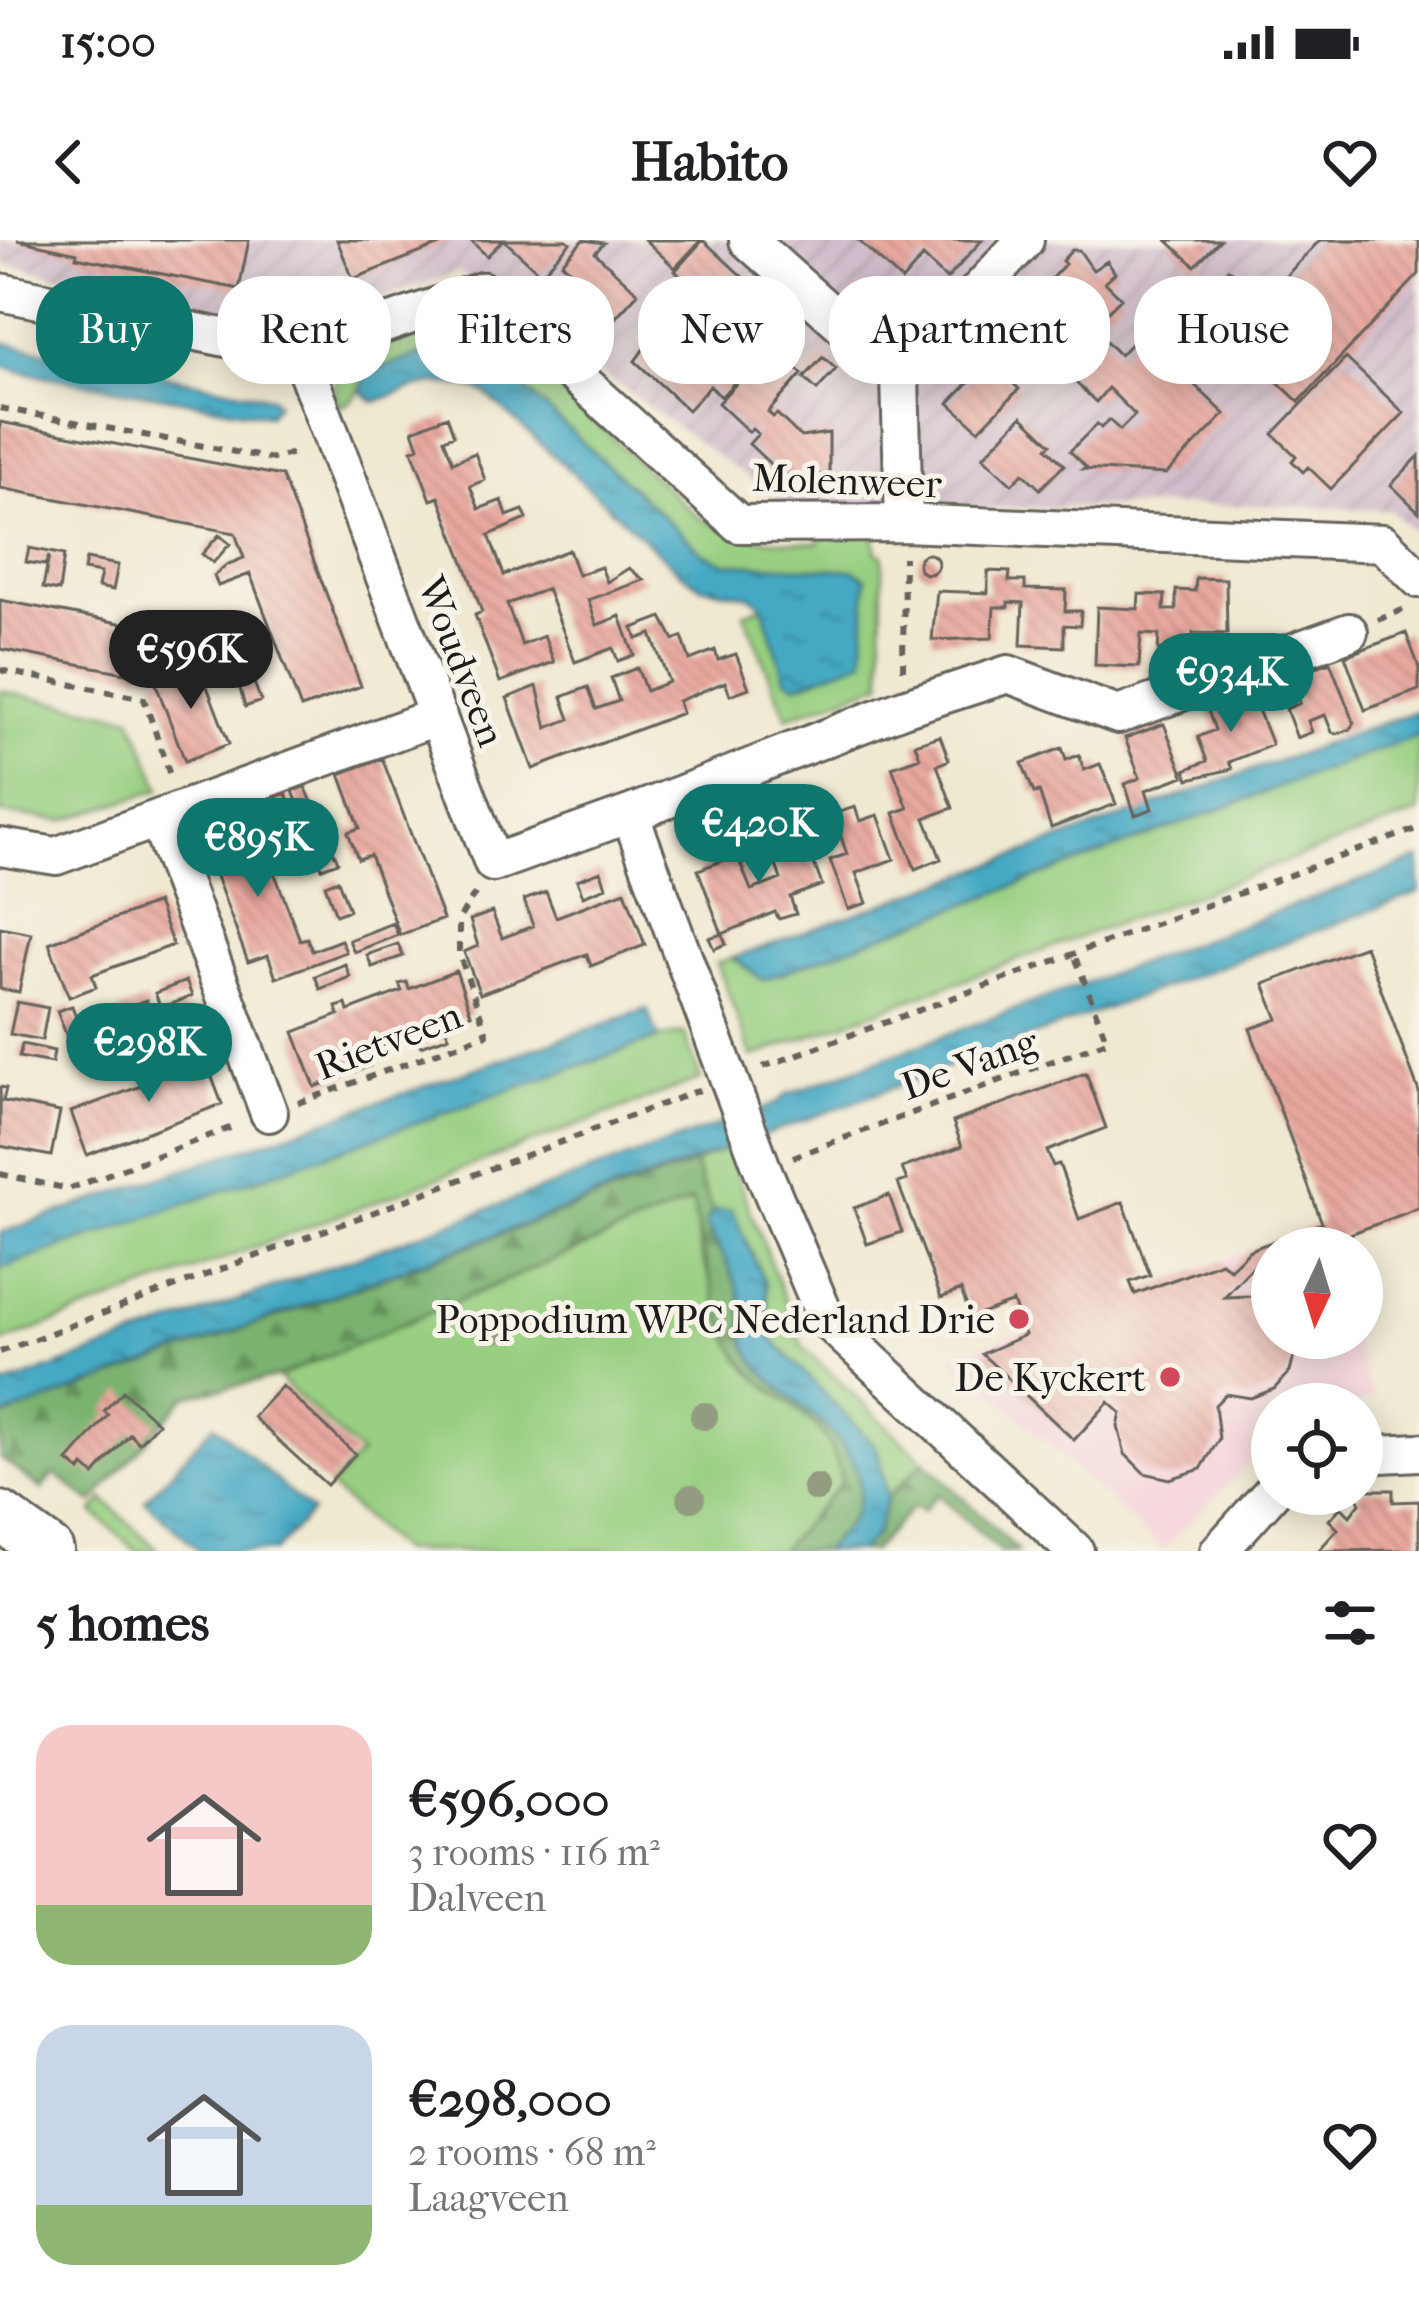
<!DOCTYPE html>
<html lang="en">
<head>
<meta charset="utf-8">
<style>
  :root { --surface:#fff; --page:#f2f2f2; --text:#202124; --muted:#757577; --accent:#0f766e }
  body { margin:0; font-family:"IM FELL French Canon",serif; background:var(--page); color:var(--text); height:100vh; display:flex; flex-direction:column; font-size:45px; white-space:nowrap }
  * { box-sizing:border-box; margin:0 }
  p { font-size:39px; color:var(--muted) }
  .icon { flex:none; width:66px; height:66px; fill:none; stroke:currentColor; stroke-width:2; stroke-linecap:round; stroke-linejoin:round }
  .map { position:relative; height:1311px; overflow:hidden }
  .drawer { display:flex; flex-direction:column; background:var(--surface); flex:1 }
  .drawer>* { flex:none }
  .guide { position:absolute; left:36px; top:36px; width:1347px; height:108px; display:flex; gap:24px }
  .needle { width:78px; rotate:184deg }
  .buttons { position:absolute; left:1251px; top:987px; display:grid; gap:24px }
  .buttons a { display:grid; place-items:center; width:132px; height:132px; border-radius:50%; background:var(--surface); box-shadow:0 6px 30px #0003; font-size:60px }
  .price { position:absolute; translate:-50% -102px; padding:0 27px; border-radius:42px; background:var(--accent); color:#fff; font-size:39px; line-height:78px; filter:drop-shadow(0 3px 6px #0008) }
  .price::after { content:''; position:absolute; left:50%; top:72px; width:36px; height:27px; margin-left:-18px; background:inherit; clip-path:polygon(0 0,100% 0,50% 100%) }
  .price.on { background:#222; color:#fff }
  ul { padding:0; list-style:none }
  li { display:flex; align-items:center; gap:36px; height:300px; padding:0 36px }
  li span { display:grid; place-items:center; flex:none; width:336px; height:240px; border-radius:36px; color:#555 }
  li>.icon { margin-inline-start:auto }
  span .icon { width:144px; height:144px; fill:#fffc; stroke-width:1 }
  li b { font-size:51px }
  h2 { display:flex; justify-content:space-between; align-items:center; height:144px; padding:0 36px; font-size:51px }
  .pill { padding:0 42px; border-radius:48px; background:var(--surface); box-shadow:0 6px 30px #0003; font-size:42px; line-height:108px }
  .pill.on { background:var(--accent); color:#fff }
  .status { display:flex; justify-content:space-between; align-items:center; height:84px; padding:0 60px; background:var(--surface); direction:ltr }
  .status svg { height:33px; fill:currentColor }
  header { display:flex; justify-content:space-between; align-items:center; height:156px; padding:0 36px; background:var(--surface); font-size:54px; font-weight:700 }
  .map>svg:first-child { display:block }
  .built { fill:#f5cfd9 }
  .industrial { fill:url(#industrial-furrows) }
  .green { fill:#98cf81; stroke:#5a764e; stroke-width:3 }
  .forest { fill:url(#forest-firs); stroke:#4b6746; stroke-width:3 }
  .water { fill:url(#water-ripples); stroke:#306270; stroke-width:3 }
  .building { fill:url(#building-back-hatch) }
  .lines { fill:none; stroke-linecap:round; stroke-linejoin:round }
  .minor-casing { stroke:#66645c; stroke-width:42 }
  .secondary-casing { stroke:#66645c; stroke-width:54 }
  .path { stroke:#66645c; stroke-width:6; stroke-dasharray:9 9; stroke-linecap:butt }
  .minor { stroke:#fff; stroke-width:36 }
  .secondary { stroke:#fff; stroke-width:48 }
  .tree { fill:#939b81 }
  .poi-dot { fill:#d1495b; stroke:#f7f3e8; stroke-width:4.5 }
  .labels { text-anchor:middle; stroke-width:10; stroke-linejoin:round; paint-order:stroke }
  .street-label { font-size:39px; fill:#1c1c1c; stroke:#f7f3e8 }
  .poi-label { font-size:39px; fill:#1c1c1c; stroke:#f7f3e8; text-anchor:end }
</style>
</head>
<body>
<div class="status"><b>15:00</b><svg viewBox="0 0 49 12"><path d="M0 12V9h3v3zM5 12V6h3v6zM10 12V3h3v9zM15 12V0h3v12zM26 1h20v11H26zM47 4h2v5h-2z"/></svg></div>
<header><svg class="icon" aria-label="back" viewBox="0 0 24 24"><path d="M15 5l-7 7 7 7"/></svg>Habito<svg class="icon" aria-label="heart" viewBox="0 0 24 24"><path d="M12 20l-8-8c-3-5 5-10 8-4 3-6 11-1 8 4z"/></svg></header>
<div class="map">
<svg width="1419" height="1311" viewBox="0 0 1419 1311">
  <defs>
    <pattern id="industrial-furrows" width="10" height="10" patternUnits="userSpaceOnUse" patternTransform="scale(3)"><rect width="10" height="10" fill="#d1bdcb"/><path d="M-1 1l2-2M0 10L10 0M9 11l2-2" fill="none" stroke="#b3a2ae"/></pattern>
    <pattern id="forest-firs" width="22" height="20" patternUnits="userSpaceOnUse" patternTransform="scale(3)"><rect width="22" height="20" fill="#7ab26f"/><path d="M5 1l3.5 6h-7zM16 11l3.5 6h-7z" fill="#63905a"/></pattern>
    <pattern id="water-ripples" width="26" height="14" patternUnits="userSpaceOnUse" patternTransform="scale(3)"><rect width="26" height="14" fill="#44a9c4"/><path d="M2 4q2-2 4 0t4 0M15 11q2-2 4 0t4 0" fill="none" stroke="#38899e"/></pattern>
    <pattern id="building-back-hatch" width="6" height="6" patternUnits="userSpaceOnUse" patternTransform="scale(3)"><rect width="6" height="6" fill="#e8a89f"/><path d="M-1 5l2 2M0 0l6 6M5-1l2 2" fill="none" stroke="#c69088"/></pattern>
  </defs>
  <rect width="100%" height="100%" fill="#f7f3e8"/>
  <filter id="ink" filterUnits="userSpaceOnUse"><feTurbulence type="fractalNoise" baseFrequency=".00833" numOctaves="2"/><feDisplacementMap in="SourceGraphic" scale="24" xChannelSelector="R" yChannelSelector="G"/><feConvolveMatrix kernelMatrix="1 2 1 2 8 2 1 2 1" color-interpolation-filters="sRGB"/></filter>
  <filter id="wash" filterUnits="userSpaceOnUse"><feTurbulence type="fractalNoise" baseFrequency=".004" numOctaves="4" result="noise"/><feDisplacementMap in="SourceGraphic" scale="48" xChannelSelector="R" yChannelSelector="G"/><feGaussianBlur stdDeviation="2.7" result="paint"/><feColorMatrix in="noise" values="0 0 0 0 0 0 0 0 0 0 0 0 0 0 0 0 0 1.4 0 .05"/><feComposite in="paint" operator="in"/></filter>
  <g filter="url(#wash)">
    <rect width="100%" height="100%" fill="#f0e9d2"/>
    <path class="built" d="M1313,989L1320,1008H1272V1098H1352L1373,1157L1355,1164H1272V1201L1162,1309L953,1116Z"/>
    <path class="industrial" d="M0,0H1419V297L1390,270L1269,265L793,270L459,31L297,87L0,23Z"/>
    <path class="green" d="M453,79L491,87L697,276C737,300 773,301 819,303L825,290H874L877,313L883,315L882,443L787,477L744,373L763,366L785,438L864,420L726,323L704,314L502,128L461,111L419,115L367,133C361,150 357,160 339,167C334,150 332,138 343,124Z
      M0,451L132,477L161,549L63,581L0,573Z
      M1419,495V573L752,817L717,723L733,718L763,740Z
      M684,793L701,839L0,1103V1029L659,798Z
      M726,907L803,1107L924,1221L887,1258L877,1208L771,1098L765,1043L732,971H712L694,924Z
      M693,961L700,1013L740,1119L818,1188L839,1220L841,1243L780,1311H400L330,1247L360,1214L278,1137Z
      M103,1259L159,1311H136L93,1272Z"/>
    <path class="forest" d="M694,924L712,971L706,985C719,1010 735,1034 741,1061C745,1079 741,1098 751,1115C779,1164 887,1204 853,1276C847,1289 832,1301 822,1311H780L841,1243C833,1170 768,1164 738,1114C714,1074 703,1007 692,961L278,1137L186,1156L92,1263L55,1234L42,1249L0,1218V1178Z
      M924,1221L1018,1311H1000L937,1254L922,1272L914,1266L872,1311H860L876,1294L887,1258Z"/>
    <path class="water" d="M0,102L272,157L277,164L268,175L22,132L0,125Z
      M461,111L502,128L704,314L726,323L854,330L866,338L864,420L797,445L785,438L763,366L751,356L701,346L681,333L484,152C438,136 419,146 374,162L361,151L367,133L419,115Z
      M1419,470V495L763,740L733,718Z
      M1419,619V653L0,1178V1147L776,864L787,854Z
      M647,769L659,798L0,1029V993Z
      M732,970L765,1043L771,1098L877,1208L887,1258L876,1294L860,1311H822C832,1301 847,1289 853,1276C887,1204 778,1164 751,1115C741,1098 745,1079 741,1061C735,1034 719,1009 706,985L712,971Z
      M214,1184L311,1272L275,1311H200L145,1261Z"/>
    <g id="blocks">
      <path class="building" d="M17,0H249L239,49L76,17L77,13Z
        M337,0H452L353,39Z
        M470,0H503L487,16Z
        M504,0H567L570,3L541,34Z
        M583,0L604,3L595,13L638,53L606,88L585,68L589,64L565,42L574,33L562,23Z
        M645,0H701L675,28Z
        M703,0L791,82L771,105L802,134L768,172L773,177L777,174L801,197L829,193V235H782L749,204L758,194L752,189L749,192L718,163L764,114L675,31Z
        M858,0H982L947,39L923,17L902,41Z
        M1167,0H1220L1195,26Z
        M1320,0H1419V34L1299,162L1220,87L1179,130L1225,174L1166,234L1083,229L1086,227L1070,211L1097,184L1101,188L1109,180L1120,190L1135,175L1108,148L1096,162L1067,134L1080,121L1028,71L1033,66L1025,59V52L1039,44L1047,52L1051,49L1046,44L1065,24L1062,21L1072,10H1079L1093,30L1107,21L1115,33L1105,42L1121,58L1092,87L1120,115L1182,51L1196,65L1228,29L1243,43L1248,38L1267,56Z
        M668,61L682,75L671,87L720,132L732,119L745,131L721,157L710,146L688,170L635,121L653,96L644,87Z
        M1006,71L1028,93L996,126L1019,149L979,190L949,163L972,139L964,131V115Z
        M823,117L836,129L817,150L804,138Z
        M1346,118L1404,173L1331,249L1308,227L1303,232L1292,221L1296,216L1273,194Z
        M447,176L454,195L444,199L453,222L475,213L485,240L470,246L479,269L502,260L507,276L523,270L527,279L489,295L504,335L569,310L578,335L601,327L607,342L629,328L644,340L588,360L597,385L620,376L634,415L618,421L613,408L575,422L547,349L507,364L522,405L544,396L554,422L500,442L475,375L482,372L464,322L439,257L431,260L412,210L419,207L413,190Z
        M1022,176L1051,204L1047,208L1064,225L1040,249L1023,233L1012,244L983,217Z
        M0,182L282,236L361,446L301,468L250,334L218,346L214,336L226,325L244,318L235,293L0,248Z
        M1419,216V272L1391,245Z
        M219,295L230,304L213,323L202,314Z
        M29,308L64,315L59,351L43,348L49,316L45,325L26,322Z
        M918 324a10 10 0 1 1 20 0a10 10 0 1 1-20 0Z
        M86,319L118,325L113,350L98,347L101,333L84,330Z
        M988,331L1010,332L1009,341H1025V349L1066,350L1065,371H1081L1080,386L1064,385V407L1021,405L1023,363L1008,362V367H994L992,398L932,400L937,351L988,353Z
        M1196,338L1226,339L1227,394L1193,393V405H1178L1177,410H1158L1159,395L1141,394L1139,427L1095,425L1097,367L1138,369L1139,354L1165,355L1164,370H1176V350L1195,351Z
        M0,360L150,389L141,436L0,409Z
        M662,377L674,400L682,397L690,420L715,410L718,420L736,414L749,448L730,455L725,442L678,461L682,473L533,529L507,458L537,446L547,488L570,479L562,457L588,447L596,469L619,461L611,438L637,428L646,451L669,442L651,394L637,399L633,388Z
        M1406,393L1419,427V450L1365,470L1345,416Z
        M245,419L261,461L245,467L233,423Z
        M1330,422L1354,483L1351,489L1337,494L1332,492L1325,475L1308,481L1312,492L1297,498L1286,469L1300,463L1290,437Z
        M198,423L229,504L185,521L154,439Z
        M1251,452L1272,505L1229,522L1232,529L1189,539L1185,530L1207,521L1198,497L1215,490L1207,468Z
        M1164,484L1184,536L1146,550L1152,569L1135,575L1125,544L1140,538L1125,498Z
        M940,496L949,520L937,525L953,568L925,578L941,619L915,629L894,573L908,568L892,527L920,517L915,504Z
        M1062,508L1066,520L1079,515L1084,530L1100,524L1116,564L1051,588L1039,551L1034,553L1022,523Z
        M382,518L443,679L400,695L370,615L358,619L348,592L360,588L340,534Z
        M305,546L338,622L322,628L293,551Z
        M286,553L296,582L285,586L274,558Z
        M855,567L860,581L878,575L894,619L856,633L867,663L848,669L830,620L847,614L833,574Z
        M240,571L261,625L270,621L300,700L307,698L312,711L341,700L346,712L276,738L268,715L248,722L198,588Z
        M802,591L822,645L790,657L796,674L779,679L775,672L722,694L726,704L714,709L709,698L722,694L698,630L737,615L751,650L763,646L781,639L768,603Z
        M301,593L312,624L300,628L289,597Z
        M601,631L606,647L583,656L577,640Z
        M338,640L349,670L336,675L325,645Z
        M625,651L645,705L591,726L587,714L480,754L464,712L478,706L470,680L492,672L502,698L533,686L524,660L546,652L556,677Z
        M157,663L173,705L92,735L96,747L69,757L49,703Z
        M393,683L398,695L354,712L349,700Z
        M0,687L31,693L19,752L0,749Z
        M398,704L403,716L372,727L367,715Z
        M1365,706L1419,852V968L1329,1002L1327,995L1293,1008H1272V1016L1258,1021L1224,1057L1253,1056L1272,1063V1098H1296L1297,1104L1290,1132L1274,1149L1251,1158L1226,1154L1215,1165L1219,1199L1201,1229L1170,1239L1144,1233L1125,1214L1118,1187L1121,1173L1109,1162L1074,1200L982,1114L1025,1095L1013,1062L971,1078L961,1050L941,1058L898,943L907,940L902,928L962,906L953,882L1086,833L1106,888L1047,911L1053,926L1059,924L1079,979L1123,962L1150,1035L1130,1042L1135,1054L1221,1022L1230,1029L1250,1010L1322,983L1250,789L1278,779L1264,744Z
        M345,724L350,737L320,749L315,736Z
        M456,731L471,774L444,784L449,796L421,806L417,794L365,814L370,826L315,847L294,792L339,775L336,767L346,764L348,771L402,751L399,744L407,742L409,749Z
        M186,741L192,756L161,768L155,753Z
        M146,760L150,772L123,781L119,770Z
        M17,762L48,768L42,800L10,794Z
        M72,766L83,797L69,802L57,771Z
        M185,767L191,782L160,793L154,778Z
        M142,783L147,796L126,803L131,816L115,821L111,809L99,814L94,801Z
        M22,804L54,811L52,823L19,817Z
        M203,814L222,864L87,915L71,872L152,842L147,831Z
        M0,847L6,848L3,861L60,872L51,916L0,906Z
        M889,955L902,992L867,1004L854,968Z
        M282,1146L355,1214L327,1245L253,1177Z
        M123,1151L158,1183L139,1203L130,1194L94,1235L84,1226L80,1231L68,1221L108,1175L104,1171Z
        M1362,1250H1393V1262L1419,1261V1310L1318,1311L1338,1289L1329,1280L1341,1267L1350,1276L1360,1263L1356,1254H1362Z"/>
    </g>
  </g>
  <g filter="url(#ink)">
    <use href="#blocks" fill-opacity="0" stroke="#66645c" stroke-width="3"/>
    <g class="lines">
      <defs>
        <path id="minor" d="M748,0L900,136L904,283
          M0,52L300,113L482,51L739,284L904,283L1383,303L1419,339
          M300,113L493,623L630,574L903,468L1008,434L1118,475L1349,392
          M900,136L1025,0
          M630,574L762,928L826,1079L1075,1311
          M159,581L269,873
          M0,607L56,616L438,476
          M1362,1215L1419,1212
          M1219,1311L1272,1252"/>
        <path id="secondary" d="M0,1276L49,1311"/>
      </defs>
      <use href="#minor" class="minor-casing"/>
      <use href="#secondary" class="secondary-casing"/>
      <path class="path" d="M0,168L273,219L300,211
        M1378,380L1405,369
        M0,430L144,459L171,538
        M903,430L904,317
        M763,827L1419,588
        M298,863L487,794L459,713V679L476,652
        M793,917L1107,801L1074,714
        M0,934L69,949L235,886
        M0,1112L700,850"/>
      <use href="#minor" class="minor"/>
      <use href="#secondary" class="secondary"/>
    </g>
    <g class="tree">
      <circle cx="494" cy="1089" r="14"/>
      <circle cx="704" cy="1176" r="14"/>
      <circle cx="816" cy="1248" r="14"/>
      <circle cx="691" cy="1258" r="14"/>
    </g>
  </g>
  <g class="poi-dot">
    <circle cx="1019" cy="1079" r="12"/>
    <circle cx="1170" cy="1137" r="12"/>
  </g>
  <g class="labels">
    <g class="street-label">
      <text transform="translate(847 240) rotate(2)" y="14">Molenweer</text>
      <text transform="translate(462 421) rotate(69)" y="14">Woudveen</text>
      <text transform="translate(388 800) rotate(-21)" y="14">Rietveen</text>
      <text transform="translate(969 823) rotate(-20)" y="14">De Vang</text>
    </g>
    <g class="poi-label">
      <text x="995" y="1093">Poppodium WPC Nederland Drie</text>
      <text x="1146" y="1151">De Kyckert</text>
    </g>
  </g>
</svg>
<div class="buttons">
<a><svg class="needle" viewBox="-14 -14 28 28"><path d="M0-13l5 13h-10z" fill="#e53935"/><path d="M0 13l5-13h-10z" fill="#757577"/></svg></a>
<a><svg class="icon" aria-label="locate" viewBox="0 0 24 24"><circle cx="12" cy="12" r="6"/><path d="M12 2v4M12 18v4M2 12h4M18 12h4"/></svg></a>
</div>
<b class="price on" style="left:191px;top:472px">€596K</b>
<b class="price" style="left:1231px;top:495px">€934K</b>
<b class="price" style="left:759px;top:646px">€420K</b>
<b class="price" style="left:258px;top:660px">€895K</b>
<b class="price" style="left:149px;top:865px">€298K</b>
<div class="guide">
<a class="pill on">Buy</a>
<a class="pill">Rent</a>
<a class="pill">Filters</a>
<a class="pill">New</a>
<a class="pill">Apartment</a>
<a class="pill">House</a>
</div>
</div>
<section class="drawer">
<h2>5 homes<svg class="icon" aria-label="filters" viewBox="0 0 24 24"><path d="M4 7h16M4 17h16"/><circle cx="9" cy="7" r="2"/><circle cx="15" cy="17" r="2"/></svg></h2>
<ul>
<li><span style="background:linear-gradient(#f6c9c9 75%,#8fb573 0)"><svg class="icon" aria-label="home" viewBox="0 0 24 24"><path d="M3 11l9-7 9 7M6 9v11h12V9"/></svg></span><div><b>€596,000</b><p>3 rooms · 116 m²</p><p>Dalveen</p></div><svg class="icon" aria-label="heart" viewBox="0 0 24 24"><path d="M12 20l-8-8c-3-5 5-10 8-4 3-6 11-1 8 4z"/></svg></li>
<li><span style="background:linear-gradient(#c9d6e8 75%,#8fb573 0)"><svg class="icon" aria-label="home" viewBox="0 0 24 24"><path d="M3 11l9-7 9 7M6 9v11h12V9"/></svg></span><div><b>€298,000</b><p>2 rooms · 68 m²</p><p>Laagveen</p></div><svg class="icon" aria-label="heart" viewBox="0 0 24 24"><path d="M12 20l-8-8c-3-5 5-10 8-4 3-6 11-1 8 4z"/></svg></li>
</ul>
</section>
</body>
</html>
